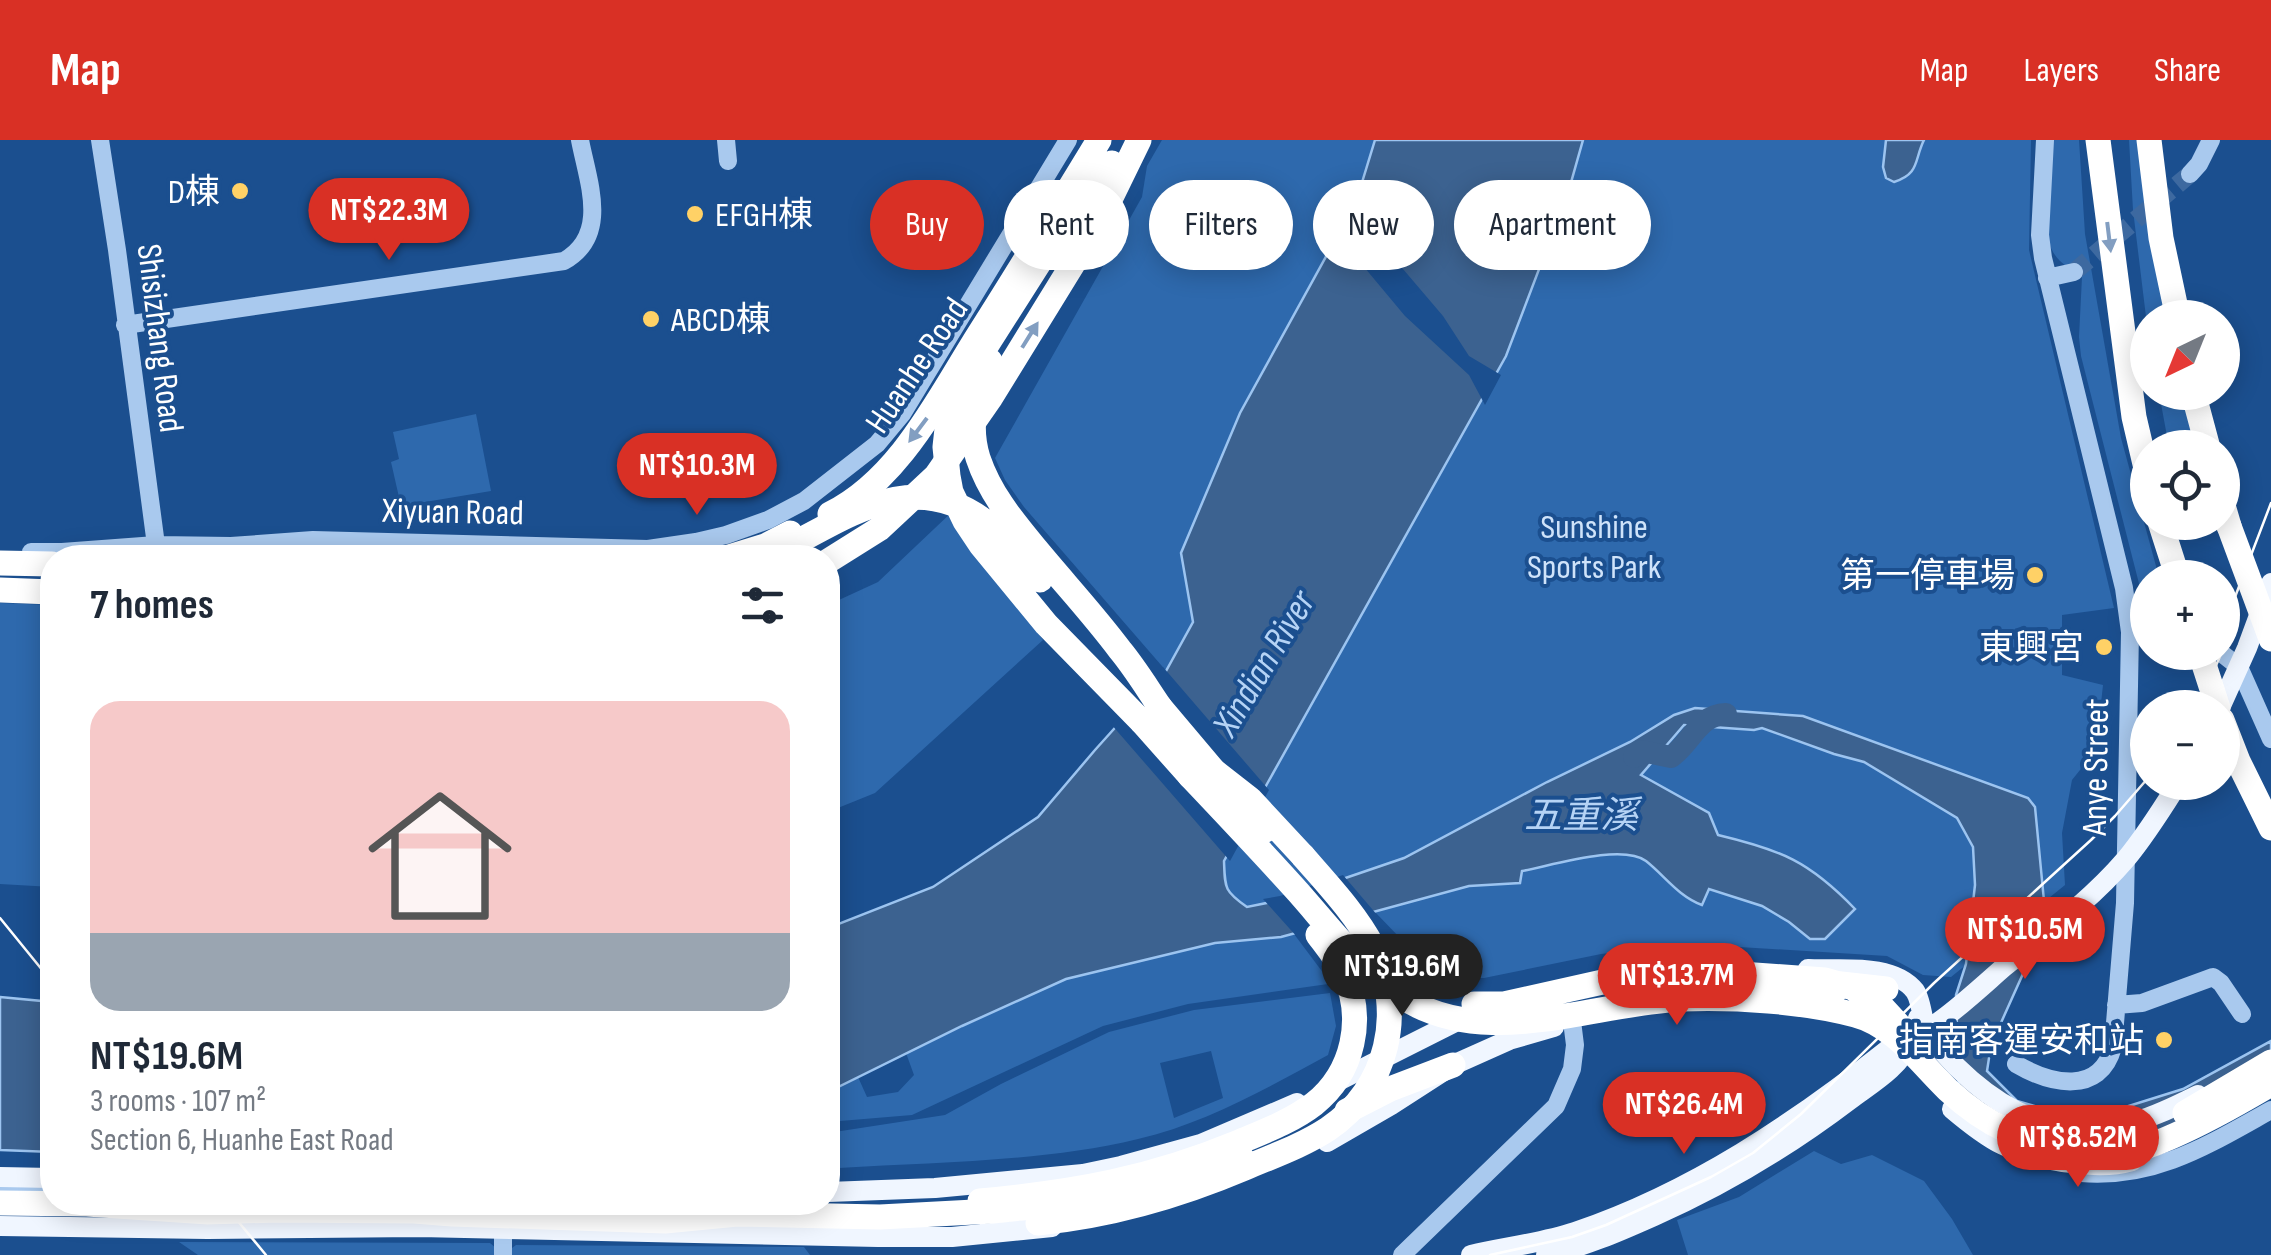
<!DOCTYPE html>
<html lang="en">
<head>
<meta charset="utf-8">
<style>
  :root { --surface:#fff; --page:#f2f2f3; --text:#1f2937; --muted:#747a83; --accent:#d93025 }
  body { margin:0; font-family:"Sofia Sans Condensed","Noto Sans TC",sans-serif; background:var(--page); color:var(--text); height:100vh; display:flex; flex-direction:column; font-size:38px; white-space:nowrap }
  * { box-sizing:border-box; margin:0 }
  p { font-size:32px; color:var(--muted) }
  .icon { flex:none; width:55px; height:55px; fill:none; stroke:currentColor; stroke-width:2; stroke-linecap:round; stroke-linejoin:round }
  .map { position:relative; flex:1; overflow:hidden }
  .side { position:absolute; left:40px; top:405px; width:800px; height:670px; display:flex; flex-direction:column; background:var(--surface); border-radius:40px; box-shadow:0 5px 25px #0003 }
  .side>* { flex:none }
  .guide { position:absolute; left:870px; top:40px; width:950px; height:90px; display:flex; gap:20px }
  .needle { width:65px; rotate:223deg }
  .controls { position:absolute; left:2130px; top:160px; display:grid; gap:20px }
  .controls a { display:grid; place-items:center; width:110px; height:110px; border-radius:50%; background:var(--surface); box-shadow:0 5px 25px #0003; font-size:50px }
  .price { position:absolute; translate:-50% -85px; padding:0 22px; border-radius:35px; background:var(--accent); color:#fff; font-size:32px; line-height:65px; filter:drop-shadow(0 2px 5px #0008) }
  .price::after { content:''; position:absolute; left:50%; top:60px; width:30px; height:22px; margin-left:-15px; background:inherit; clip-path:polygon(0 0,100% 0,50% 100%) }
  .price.on { background:#222; color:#fff }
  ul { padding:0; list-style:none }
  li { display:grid; align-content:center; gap:20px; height:530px; padding:0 50px }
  li span { display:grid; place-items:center; height:310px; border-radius:30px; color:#555 }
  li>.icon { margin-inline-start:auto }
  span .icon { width:180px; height:180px; fill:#fffc; stroke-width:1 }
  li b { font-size:42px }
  h2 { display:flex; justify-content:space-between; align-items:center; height:120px; padding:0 50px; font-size:42px }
  .pill { padding:0 35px; border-radius:45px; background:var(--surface); box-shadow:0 5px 25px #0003; font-size:35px; line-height:90px }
  .pill.on { background:var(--accent); color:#fff }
  header { display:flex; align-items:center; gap:60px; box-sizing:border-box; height:140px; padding:0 50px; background:var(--accent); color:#fff }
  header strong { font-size:48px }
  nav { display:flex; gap:55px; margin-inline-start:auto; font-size:35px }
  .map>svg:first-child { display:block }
  .green { fill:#2e69ad; fill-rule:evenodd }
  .water { fill:#3c6290; stroke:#9cc4f0; stroke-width:2.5 }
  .pier { fill:#1b4f8f }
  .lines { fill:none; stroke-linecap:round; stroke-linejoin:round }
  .river { stroke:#3c6290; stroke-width:22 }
  .minor-tunnel { stroke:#3d69a0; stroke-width:18; stroke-dasharray:18 9; stroke-linecap:butt }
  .minor { stroke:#a9c9ee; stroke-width:18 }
  .major { stroke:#f0f6ff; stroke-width:20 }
  .highway { stroke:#fff; stroke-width:25 }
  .tram { stroke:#fff; stroke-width:2.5 }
  .highway-bridge { stroke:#fff; stroke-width:25 }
  .oneway { fill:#829ec1 }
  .poi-dot { fill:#ffd166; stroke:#1b4f8f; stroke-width:4 }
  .labels { text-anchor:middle; stroke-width:8; stroke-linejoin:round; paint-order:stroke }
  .poi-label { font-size:35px; fill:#fff; stroke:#1b4f8f; text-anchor:end }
  .street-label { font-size:35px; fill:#fff; stroke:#1b4f8f }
  .park-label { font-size:35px; fill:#cfe3fa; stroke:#1b4f8f }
  .water-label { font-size:38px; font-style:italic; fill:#b5d3f5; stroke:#1b4f8f }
</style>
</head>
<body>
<header>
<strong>Map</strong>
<nav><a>Map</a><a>Layers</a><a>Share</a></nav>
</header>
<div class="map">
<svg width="2271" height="1115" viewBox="0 0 2271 1115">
  <rect width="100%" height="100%" fill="#1b4f8f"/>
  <path class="green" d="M1162,0H2031L2029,110L2114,468L2062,475V535L2103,545L2096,610L2072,640L2062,693L2065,745L1951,837L1923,835L1887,816L1690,804L1601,814L1484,838H1456L1432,831L1374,771L1282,760L1247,767L1229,755L1225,746L1224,721L1266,646L1024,367L1005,340L995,318L1142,57L1147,26Z
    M2052,0H2079L2085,94L2121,298L2159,437L2148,438L2147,475L2081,216L2079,197L2082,137C2066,126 2053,120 2048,99Z
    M2129,0H2142L2168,177L2148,178L2147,185L2133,70Z
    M2159,253H2184L2196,307H2169Z
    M476,274L491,351L401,366L391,322L399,319L393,292Z
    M953,371L1043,500L875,653L828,672V465L878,442Z
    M0,463L52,465V747L0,744Z
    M1294,794L1327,838L1328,844L1188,864L1103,886L912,975L828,982V952L858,937L867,957L898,952L914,935L906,913L1066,839L1215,803L1281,797Z
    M1330,853L1336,886L1328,915C1267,948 1206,983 1138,999C1043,1022 937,1022 839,1028L828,1026V993L945,975L1001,944L1109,892L1194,870ZM1211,911L1223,958L1174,978L1160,923Z
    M1814,1011L1841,1024L1872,1015L1924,1041L1952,1079L1973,1115H1688L1677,1080L1739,1057Z
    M179,1102L490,1103L497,1109L496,1115H198Z
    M516,1105L804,1107L810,1115H508V1111Z"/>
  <path class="water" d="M1375,0H1583L1568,53L1506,216L1224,721C1225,748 1224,751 1247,767L1281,760L1404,718L1547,642L1630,602L1674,575L1695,568L1803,576L2028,658L2035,667L2044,761L2026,827L1991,905L1987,931L2017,961L2084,980L2183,949L2271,901V936L2159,1004L2076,1025L1959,954L1956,855L1966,824L1975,745L1973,707L1957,678L1864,622L1834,614L1762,588L1754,590L1684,585L1641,635L1709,673L1718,695C1781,710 1809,721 1855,769L1825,799H1810L1789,782L1762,766L1709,749L1702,765C1678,756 1665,736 1646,721C1622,703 1550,726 1522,731L1520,743L1469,746L1281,797L1215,803L1066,839L962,886L828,952V788L933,747L1038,677L1095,610L1166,531L1193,482L1181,413L1240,273L1356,62Z
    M1886,0H1924C1914,20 1920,34 1894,42L1886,38L1883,27Z
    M0,857L52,862V1012L0,1010Z"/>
  <path class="pier" d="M1345,70L1374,95L1443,176L1469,216L1501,235L1485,265L1469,235L1405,176L1334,91Z
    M1163,527L1269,650L1230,721L1111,584Z
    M1343,735L1378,776L1298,798L1263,759L1280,756Z"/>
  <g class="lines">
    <path class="river" d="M1634,617L1642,611L1671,617C1692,602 1698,575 1726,574"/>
    <path class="minor-tunnel" d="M2074,132L2190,34"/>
    <path class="minor" d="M100,0L117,110L156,405
      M726,0L728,21
      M2190,34L2199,24L2211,0
      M2047,138L2074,132
      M125,185L564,121C610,95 588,42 580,0
      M31,412H62L156,405L231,406L313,400L648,409L696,402L726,395L768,380L804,361L877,304L902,274L1068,0
      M2220,512L2239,527L2271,599
      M2116,865L2142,863L2213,837L2221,843L2242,874
      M2016,924C2050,944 2100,956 2113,907L2125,763L2130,492L2124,448L2043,118L2040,95L2045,0
      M2081,1033C2155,1039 2208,1005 2271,970
      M0,1048L47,1047
      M503,1115V1090
      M1402,1115L1556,966L1572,929L1575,905L1572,881"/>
    <path class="major" d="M2220,568L2247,508L2271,443
      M1808,829C1839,831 1892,822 1915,851C1921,860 1923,879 1925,890
      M1918,878C1945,922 1992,966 2041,981C2069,990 2105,989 2133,982C2155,977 2177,965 2198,955
      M1332,944L1467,876
      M1952,969C1991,1002 2011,1014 2063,1022C2088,1025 2107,1028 2132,1021
      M1327,1002L1391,965L1453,925L1509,900L1554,887
      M0,1037L52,1038
      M828,1052L935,1048L1083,1034L1121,1026L1201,1004L1297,963
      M0,1086L208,1089L420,1087L878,1097H952L1052,1087
      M1471,1115C1505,1107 1542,1103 1575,1092C1693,1052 1795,983 1891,907C1929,897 1974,853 2004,827C2046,793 2091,760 2126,719C2146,695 2162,669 2179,642
      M1546,1115C1584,1107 1618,1092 1654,1076C1725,1045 1789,1006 1851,959C1874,942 1899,928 1910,902"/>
    <path class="highway" d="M2098,0L2134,277L2148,337
      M2149,0L2161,98L2178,178
      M1067,95L1112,23
      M2193,252L2208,308
      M2222,362L2229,386
      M830,374C901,339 940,255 981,191C1021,128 1060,64 1099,0
      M2160,382L2178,438
      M726,418L765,406L790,393
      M828,421L879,389L936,336L991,257L1100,80L1139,0
      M0,423L52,424
      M0,450L52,452
      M2200,512L2218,568
      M1160,567L1214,631L1250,659L1303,716
      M2222,580L2238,621L2271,688
      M1142,582L1190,636
      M1841,844L1886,849
      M1636,853L1693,845L1835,851
      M1347,971L1390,949L1453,925
      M2185,973L2271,922
      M2076,1010C2088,1011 2103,1015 2115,1014C2156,1011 2234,966 2271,944
      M0,1063L87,1064L208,1072L277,1070L414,1071L452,1074L665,1081L737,1074L880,1077L993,1071L1100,1060L1172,1041L1242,1018"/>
    <path class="tram" d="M2222,491L2271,363
      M2197,568L2222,512
      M0,778L52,842
      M222,1062L266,1115
      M1490,1115L1572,1097L1606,1085L1711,1037L1753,1013L1801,974L1934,843L2091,700L2115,676L2148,638"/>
    <path class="highway-bridge" d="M1060,90L962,244L948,280L945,307L948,336L951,352L965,381L981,405L1046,484L1142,582
      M990,221C975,250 968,287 978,318C990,354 1013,381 1036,409C1064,443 1094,475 1120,510C1135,528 1147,548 1160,567
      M2229,386L2271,499
      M766,418C839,384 908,322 987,383C1007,399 1023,421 1040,440
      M1214,631L1264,691
      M1190,636C1226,674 1263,713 1298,752C1328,786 1357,824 1393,851C1479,914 1586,864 1681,859C1734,857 1803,861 1855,875C1894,885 1920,923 1948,950C1988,987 2024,1002 2076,1010
      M1474,864H1504L1616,839L1660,833L1699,831L1825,840L1853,848L1883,868L1907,894
      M980,1061C1076,1052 1149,1039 1239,1002C1265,991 1292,981 1314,964C1354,932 1365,878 1344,833C1337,819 1327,807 1318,795
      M1038,1083C1110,1076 1179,1056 1245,1028C1273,1016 1302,1006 1328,989C1388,949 1406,871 1373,807C1355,773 1328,745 1303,716"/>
  </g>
  <defs><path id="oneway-solid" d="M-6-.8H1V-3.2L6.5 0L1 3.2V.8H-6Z" transform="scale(2.5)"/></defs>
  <g class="oneway">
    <use href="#oneway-solid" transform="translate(2109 97) rotate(83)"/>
    <use href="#oneway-solid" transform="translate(1030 195) rotate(-58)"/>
    <use href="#oneway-solid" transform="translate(918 290) rotate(127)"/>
  </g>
  <g class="poi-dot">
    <circle cx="240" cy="51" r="10"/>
    <circle cx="695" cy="74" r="10"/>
    <circle cx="651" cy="179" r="10"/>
    <circle cx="2035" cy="435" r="10"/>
    <circle cx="2104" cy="507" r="10"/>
    <circle cx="2164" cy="900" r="10"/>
  </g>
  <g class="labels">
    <g class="poi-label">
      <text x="220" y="63">D棟</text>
      <text x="715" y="86" text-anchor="start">EFGH棟</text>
      <text x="671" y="191" text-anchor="start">ABCD棟</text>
      <text x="2015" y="447">第一停車場</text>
      <text x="2084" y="519">東興宮</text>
      <text x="2144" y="912">指南客運安和站</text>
    </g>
    <g class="street-label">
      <text transform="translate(161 198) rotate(83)" y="12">Shisizhang Road</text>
      <text transform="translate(916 225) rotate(-56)" y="12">Huanhe Road</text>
      <text transform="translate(453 371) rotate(1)" y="12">Xiyuan Road</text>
      <text transform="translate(2095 627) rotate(-89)" y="12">Anye Street</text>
    </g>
    <g class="park-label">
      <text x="1594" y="398">Sunshine<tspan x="1594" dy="40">Sports Park</tspan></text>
    </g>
    <g class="water-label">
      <text transform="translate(1263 523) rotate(-59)" y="13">Xindian River</text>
      <text x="1581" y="688">五重溪</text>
    </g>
  </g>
</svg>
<div class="controls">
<a><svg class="needle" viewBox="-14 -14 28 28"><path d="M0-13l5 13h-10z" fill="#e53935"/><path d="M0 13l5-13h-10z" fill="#747a83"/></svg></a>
<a><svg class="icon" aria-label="locate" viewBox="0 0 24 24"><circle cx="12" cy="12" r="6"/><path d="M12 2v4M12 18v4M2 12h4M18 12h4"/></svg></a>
<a>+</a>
<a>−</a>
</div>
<b class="price" style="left:389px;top:123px">NT$22.3M</b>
<b class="price" style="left:697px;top:378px">NT$10.3M</b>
<b class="price" style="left:2025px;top:842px">NT$10.5M</b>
<b class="price on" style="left:1402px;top:879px">NT$19.6M</b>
<b class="price" style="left:1677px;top:888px">NT$13.7M</b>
<b class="price" style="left:1684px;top:1017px">NT$26.4M</b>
<b class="price" style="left:2078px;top:1050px">NT$8.52M</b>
<div class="guide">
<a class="pill on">Buy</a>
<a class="pill">Rent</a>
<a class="pill">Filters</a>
<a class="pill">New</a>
<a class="pill">Apartment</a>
</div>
<section class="side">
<h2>7 homes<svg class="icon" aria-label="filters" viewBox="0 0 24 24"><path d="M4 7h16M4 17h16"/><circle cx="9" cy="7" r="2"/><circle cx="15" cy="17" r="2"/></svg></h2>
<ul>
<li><span style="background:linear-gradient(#f6c9c9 75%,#9aa5b1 0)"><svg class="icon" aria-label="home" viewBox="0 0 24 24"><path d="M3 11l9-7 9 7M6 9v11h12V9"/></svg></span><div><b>NT$19.6M</b><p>3 rooms · 107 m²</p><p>Section 6, Huanhe East Road</p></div></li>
</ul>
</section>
</div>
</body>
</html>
